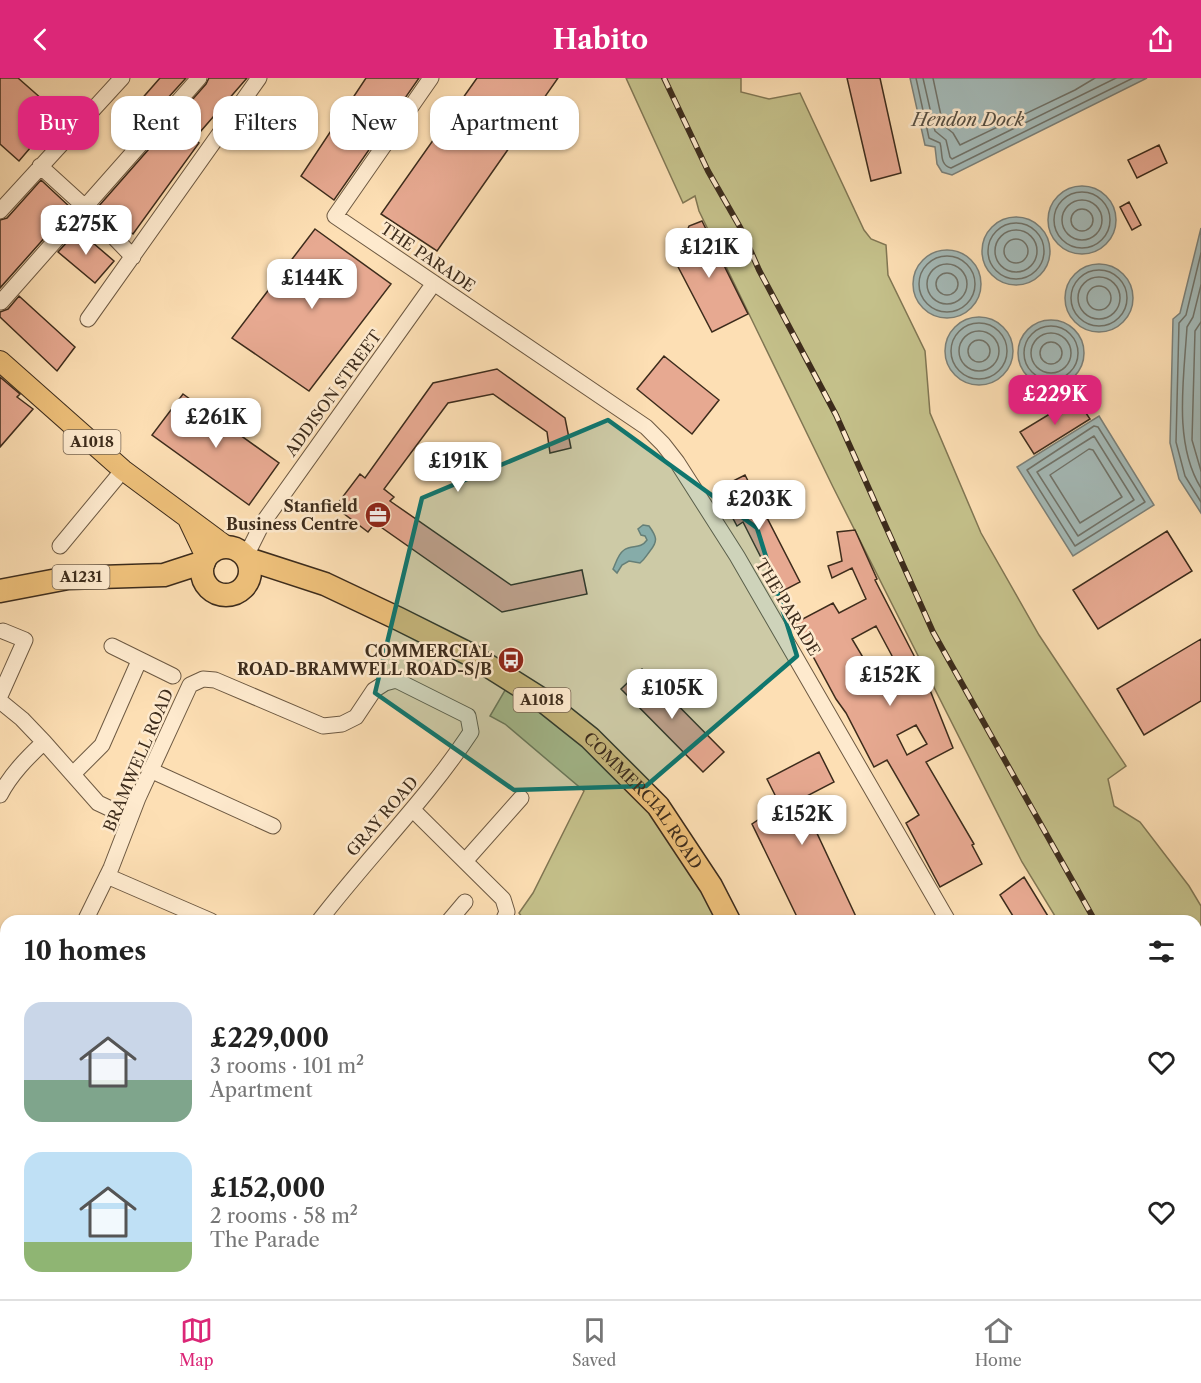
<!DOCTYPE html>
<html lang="en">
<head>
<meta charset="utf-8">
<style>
  :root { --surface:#fff; --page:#f2f2f2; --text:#222; --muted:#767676; --line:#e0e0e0; --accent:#db2777 }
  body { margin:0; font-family:"Libre Caslon Text",serif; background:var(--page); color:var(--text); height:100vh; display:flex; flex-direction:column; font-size:22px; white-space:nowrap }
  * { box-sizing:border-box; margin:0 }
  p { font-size:20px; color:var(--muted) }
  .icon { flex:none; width:33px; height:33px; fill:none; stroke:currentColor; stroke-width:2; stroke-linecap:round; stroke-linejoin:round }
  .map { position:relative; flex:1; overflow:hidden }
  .sheet { position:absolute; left:0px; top:837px; width:1202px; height:384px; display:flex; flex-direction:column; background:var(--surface); border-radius:18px 18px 0 0; box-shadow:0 2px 4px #0004 }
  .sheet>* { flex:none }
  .hud { position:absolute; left:18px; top:18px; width:600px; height:54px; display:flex; gap:12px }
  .price { position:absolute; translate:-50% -51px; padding:0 14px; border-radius:12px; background:#fff; color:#222; font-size:20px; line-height:39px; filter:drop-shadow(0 2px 3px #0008) }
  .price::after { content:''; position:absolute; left:50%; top:36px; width:18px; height:14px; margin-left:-9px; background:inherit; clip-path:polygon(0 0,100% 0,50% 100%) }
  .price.current { background:var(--accent); color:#fff }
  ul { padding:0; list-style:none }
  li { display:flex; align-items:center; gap:18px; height:150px; padding:0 24px }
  li span { display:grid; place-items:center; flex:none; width:168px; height:120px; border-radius:18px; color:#555 }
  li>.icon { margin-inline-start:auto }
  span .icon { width:72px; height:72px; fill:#fffc; stroke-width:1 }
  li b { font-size:26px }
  h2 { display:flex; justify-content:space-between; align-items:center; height:72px; padding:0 24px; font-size:26px }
  .pill { padding:0 21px; border-radius:18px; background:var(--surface); box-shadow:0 2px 4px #0004; font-size:21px; line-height:54px }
  .pill.current { background:var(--accent); color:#fff }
  header { display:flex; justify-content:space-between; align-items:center; height:78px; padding:0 24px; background:var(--accent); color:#fff; font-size:27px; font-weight:700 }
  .tabs { display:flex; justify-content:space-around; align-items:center; height:84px; border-top:2px solid var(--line); background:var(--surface); font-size:16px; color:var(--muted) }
  .tabs a { display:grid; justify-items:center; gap:3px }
  .tabs .current { color:var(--accent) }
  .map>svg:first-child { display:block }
  .green { fill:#c4c08a; stroke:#807653; stroke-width:1.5 }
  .water { fill:#a4bab8; stroke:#7b817a; stroke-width:1.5 }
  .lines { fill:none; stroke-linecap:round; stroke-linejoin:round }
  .shore { stroke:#70736a; stroke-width:1.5 }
  .building { fill:#e7a991; stroke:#3d2c1c; stroke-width:1.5; fill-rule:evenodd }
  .minor-casing { stroke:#6d5942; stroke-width:17 }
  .major-casing { stroke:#3d2c1c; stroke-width:22 }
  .highway-casing { stroke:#3d2c1c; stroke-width:25 }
  .minor { stroke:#feeace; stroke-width:15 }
  .major { stroke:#eec07a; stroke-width:20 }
  .highway { stroke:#eec07a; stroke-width:22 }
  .rail-casing { stroke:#3d2c1c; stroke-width:6 }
  .rail { stroke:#feeace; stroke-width:4; stroke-dasharray:11; stroke-linecap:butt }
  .marked { fill:#0f766e; fill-opacity:0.2; stroke:#0f766e; stroke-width:4.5; stroke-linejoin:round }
  .labels { text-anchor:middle; stroke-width:5; stroke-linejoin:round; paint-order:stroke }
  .shield { fill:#feeace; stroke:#776551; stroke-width:1.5 }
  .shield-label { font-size:15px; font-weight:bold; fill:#3d2c1c }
  .street-label { font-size:16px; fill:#3d2c1c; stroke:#feeace }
  .poi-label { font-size:16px; font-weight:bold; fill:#3d2c1c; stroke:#feeace; text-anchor:end }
  .water-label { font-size:18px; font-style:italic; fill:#575043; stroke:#feeace }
</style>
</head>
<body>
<header><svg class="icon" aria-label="back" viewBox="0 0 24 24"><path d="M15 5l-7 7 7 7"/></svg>Habito<svg class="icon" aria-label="share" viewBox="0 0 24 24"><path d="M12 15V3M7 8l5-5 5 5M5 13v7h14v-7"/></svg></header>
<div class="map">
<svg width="1201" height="1221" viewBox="0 0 1201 1221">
  <rect width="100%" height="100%" fill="#fddfb4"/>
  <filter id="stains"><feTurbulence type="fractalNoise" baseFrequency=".00333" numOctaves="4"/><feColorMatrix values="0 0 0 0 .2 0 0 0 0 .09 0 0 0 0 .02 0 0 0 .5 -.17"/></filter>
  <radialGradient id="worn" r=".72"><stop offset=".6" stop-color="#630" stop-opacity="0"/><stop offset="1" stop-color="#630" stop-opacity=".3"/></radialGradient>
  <path class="green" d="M626,0H741V14L769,21L800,15L864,152L871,161L886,167L888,197L925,273L930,335L981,455L1039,557L1126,688L1108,701L1114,728L1140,744L1189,808L1201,828V1080L1196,1070V843H1058L1022,784L833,409L699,133L695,118L683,125Z
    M511,602L658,728L729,843H525L519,835L533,815L584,713L505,646L490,638Z"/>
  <path class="water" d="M910,0H1147L952,97L942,94L937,86L935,69L925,67Z
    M1048 142a34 34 0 1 1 68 0a34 34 0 1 1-68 0Z
    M982 173a34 34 0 1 1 68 0a34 34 0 1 1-68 0Z
    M1201,150V435L1179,401L1170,365L1173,241L1180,235Z
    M913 206a34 34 0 1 1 68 0a34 34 0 1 1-68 0Z
    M1065 220a34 34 0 1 1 68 0a34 34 0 1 1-68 0Z
    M945 273a34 34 0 1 1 68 0a34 34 0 1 1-68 0Z
    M1018 275a33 33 0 1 1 66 0a33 33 0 1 1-66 0Z
    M1099,338L1154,427L1073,478L1017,389Z
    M643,447L649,448C657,459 658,463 650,473C646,478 645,481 640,485L629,483L622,487L617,495L613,491C616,485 618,476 624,472C632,466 640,472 647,462L645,458L641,457L638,451Z"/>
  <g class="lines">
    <path class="shore" d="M916,0L929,60L940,65C943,74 939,87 951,90L1133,0
      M923,0L935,53L946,62L950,79L952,81L1116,0
      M933,0L943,47L953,55L960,67L1075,12L1095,0
      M1054 142a28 28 0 1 1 56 0a28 28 0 1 1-56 0Z
      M1062 142a20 20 0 1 1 40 0a20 20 0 1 1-40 0Z
      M1071 142a11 11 0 1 1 22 0a11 11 0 1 1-22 0Z
      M988 173a28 28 0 1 1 56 0a28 28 0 1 1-56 0Z
      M995 173a21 21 0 1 1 42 0a21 21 0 1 1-42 0Z
      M1004 173a12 12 0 1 1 24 0a12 12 0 1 1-24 0Z
      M1201,175L1186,237L1179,245L1176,364L1185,398L1201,424
      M919 206a28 28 0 1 1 56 0a28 28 0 1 1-56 0Z
      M927 206a20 20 0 1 1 40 0a20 20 0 1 1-40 0Z
      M1071 220a28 28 0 1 1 56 0a28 28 0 1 1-56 0Z
      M936 206a11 11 0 1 1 22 0a11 11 0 1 1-22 0Z
      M1078 220a21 21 0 1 1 42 0a21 21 0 1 1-42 0Z
      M1201,207L1193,239L1187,249C1184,300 1173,365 1201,410
      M1087 220a12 12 0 1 1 24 0a12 12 0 1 1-24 0Z
      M1201,244L1195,253L1192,362L1201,393
      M951 273a28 28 0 1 1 56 0a28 28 0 1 1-56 0Z
      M1024 275a27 27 0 1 1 54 0a27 27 0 1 1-54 0Z
      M959 273a20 20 0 1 1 40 0a20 20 0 1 1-40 0Z
      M1031 275a20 20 0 1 1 40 0a20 20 0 1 1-40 0Z
      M968 273a11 11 0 1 1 22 0a11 11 0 1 1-22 0Z
      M1040 275a11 11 0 1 1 22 0a11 11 0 1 1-22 0Z
      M1094,348L1098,349L1145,424L1075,468L1027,392Z
      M1094,358L1134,422L1078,458L1037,394Z
      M1089,371L1093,372L1122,419L1080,445L1050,397Z"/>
  </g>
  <path class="building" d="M0,0H18L43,22L49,29L46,36L54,42L19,83L0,66Z
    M160,0H186L146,44L132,32Z
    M209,0H247L194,61L199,65L133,156L98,129L206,6Z
    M366,0H419L334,122L301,98Z
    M477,0H558L437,173L381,136Z
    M847,0H880L901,95L871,103Z
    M1159,67L1167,85L1137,100L1128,82Z
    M41,102L71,130L0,210V142L7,140Z
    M1129,124L1141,147L1132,152L1120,129Z
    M702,143L748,236L712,254L675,183L689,148Z
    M315,151L391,206L309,313L232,260Z
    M78,152L114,183L95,205L58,174Z
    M19,218L75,269L57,293L0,239V234L8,231Z
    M664,278L719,322L692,356L637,311Z
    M497,291L565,340L571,370L550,375L547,354L493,316L448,325L384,411L394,419L390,423L511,507L582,492L587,516L502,534L375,445L368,454L335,429L360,396L365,400L433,305Z
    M0,299L20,316L17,319L33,331L0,369Z
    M183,316L279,385L249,427L152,357Z
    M1076,320L1090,341L1034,376L1020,354Z
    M745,397L800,504L779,515L743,444L737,448L717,411Z
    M855,452L877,501L875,502L924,597L953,670L926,684L974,766L972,767L982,786L940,809L906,745L919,737L887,682L874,689L846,635L836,621L795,545L833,525L839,535L866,521L852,490L832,500L828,488L842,483L837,454ZM876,548L899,591L877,603L852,561ZM916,647L927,666L907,677L897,657Z
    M1167,453L1192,493L1098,551L1073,512Z
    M1201,561V623L1144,657L1117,611Z
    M642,591L724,674L703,694L621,611Z
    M819,674L834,704L801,721L858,843H799L752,746L780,727L767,701Z
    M1024,799L1051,843H1016L1000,817Z"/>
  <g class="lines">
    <defs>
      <path id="minor" d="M431,0L335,138L646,349L663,366L677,384L737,478L948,843
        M40,88L85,129L133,179
        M0,133L122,0
        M1,224L199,0
        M88,241L259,0
        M60,468L123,392
        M246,478L262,446L434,205
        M112,568L173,598
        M0,618L25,562L3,553
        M0,623L22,641L44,664L98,725L130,740
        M150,692L273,748
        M73,696L102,667L139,583
        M0,717C11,696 27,680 44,664
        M413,732L503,821L507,834L503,843
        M466,782L521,720
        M107,798L211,843
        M85,843L111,790L138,720L190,607L203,601L215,602L323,648L342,646L356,639L374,612L385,605L396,602L468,638L471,654C426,722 368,779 319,843
        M449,843L465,824
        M0,916L6,918
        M0,1018L6,1023
        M526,1215L529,1221
        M650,1215L651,1221
        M787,1218L794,1215
        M19,1221L22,1215
        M96,1221L100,1215
        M235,1221L239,1215
        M345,1221L347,1215
        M440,1221L442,1215
        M748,1221L751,1215"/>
      <path id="major" d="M0,283L123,392L227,469
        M188,441L206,479"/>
      <g id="highway">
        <circle cx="226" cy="493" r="24"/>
        <path id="s1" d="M248,481L325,506L399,541L471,577L541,621L590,660L658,728L711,808L729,843"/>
        <path d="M0,513L68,500L164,497L204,484"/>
        <path d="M917,1215L922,1221"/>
      </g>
    </defs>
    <use href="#minor" class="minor-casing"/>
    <use href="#major" class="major-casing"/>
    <use href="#highway" class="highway-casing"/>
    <use href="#minor" class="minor"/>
    <use href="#major" class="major"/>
    <use href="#highway" class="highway"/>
    <defs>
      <path id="rail" d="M664,0L708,93L741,151L759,192L836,337L933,554L1095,843
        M1196,1009L1201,1017"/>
    </defs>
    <use href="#rail" class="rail-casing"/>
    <use href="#rail" class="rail"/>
  </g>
  <path class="marked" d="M608,342L757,450L797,578L646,708L514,712L375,615L422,420Z"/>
  <defs>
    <symbol id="office-disc" viewBox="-11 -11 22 22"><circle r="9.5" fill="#8f2418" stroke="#feeace"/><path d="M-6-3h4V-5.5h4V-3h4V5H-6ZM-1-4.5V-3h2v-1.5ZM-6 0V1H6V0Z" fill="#fff"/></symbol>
    <symbol id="bus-disc" viewBox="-11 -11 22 22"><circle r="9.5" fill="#8f2418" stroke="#feeace"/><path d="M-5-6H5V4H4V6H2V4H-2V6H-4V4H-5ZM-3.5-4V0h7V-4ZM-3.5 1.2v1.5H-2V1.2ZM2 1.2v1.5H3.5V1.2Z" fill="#fff"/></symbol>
  </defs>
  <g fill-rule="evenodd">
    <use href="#office-disc" x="363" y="422" width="30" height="30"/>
    <use href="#bus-disc" x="496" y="567" width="30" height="30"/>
  </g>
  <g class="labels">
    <g class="shield">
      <rect x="63.5" y="352" width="57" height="24" rx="4.5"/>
      <rect x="52.5" y="487" width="57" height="24" rx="4.5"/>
      <rect x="513.5" y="610" width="57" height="24" rx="4.5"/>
    </g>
    <g class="shield-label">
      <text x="92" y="369">A1018</text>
      <text x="81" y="504">A1231</text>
      <text x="542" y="627">A1018</text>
    </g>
    <g class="street-label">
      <text transform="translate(428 179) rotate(34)" y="6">THE PARADE</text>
      <text transform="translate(333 315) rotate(-54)" y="6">ADDISON STREET</text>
      <text transform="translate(788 529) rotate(59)" y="6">THE PARADE</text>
      <text transform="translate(138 682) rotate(-67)" y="6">BRAMWELL ROAD</text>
      <text dy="6" stroke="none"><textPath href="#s1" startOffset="471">COMMERCIAL ROAD</textPath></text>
      <text transform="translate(382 738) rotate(-49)" y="6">GRAY ROAD</text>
    </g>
    <g class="poi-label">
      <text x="358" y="434">Stanfield<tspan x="358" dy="18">Business Centre</tspan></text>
      <text x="492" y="579">COMMERCIAL<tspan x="492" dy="18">ROAD-BRAMWELL ROAD-S/B</tspan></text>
    </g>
    <g class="water-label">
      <text x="968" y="48">Hendon Dock</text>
    </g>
  </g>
  <rect width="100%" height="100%" filter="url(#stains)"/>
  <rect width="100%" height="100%" fill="url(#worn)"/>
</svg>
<b class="price" style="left:86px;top:178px">£275K</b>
<b class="price" style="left:709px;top:201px">£121K</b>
<b class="price" style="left:312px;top:232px">£144K</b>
<b class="price current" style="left:1055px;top:348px">£229K</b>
<b class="price" style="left:216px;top:371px">£261K</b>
<b class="price" style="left:458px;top:415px">£191K</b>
<b class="price" style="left:759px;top:453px">£203K</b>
<b class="price" style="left:890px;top:629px">£152K</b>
<b class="price" style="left:672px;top:642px">£105K</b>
<b class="price" style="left:802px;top:768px">£152K</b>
<div class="hud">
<a class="pill current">Buy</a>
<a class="pill">Rent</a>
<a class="pill">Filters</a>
<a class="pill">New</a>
<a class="pill">Apartment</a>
</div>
<section class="sheet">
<h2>10 homes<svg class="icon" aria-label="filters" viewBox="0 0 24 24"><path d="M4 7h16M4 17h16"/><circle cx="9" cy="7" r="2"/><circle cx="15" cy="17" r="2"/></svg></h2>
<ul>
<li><span style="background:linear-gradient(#c9d6e8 65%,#7fa58c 0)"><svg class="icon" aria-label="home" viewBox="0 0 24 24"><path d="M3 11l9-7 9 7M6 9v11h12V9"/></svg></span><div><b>£229,000</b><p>3 rooms · 101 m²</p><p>Apartment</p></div><svg class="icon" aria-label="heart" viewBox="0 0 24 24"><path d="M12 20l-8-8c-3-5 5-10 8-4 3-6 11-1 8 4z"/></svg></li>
<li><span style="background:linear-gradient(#bfe0f5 75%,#8fb573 0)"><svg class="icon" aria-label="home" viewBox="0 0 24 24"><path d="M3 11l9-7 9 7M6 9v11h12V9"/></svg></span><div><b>£152,000</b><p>2 rooms · 58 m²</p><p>The Parade</p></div><svg class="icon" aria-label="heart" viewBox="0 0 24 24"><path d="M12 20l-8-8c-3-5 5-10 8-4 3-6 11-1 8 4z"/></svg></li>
</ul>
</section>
</div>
<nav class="tabs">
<a class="current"><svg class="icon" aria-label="map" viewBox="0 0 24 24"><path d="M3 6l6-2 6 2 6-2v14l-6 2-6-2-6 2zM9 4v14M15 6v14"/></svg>Map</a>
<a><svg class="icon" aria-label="saved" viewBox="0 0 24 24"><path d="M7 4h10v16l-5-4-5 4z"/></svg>Saved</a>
<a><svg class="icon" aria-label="home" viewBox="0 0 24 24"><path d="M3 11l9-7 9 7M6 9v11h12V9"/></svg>Home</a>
</nav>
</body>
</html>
